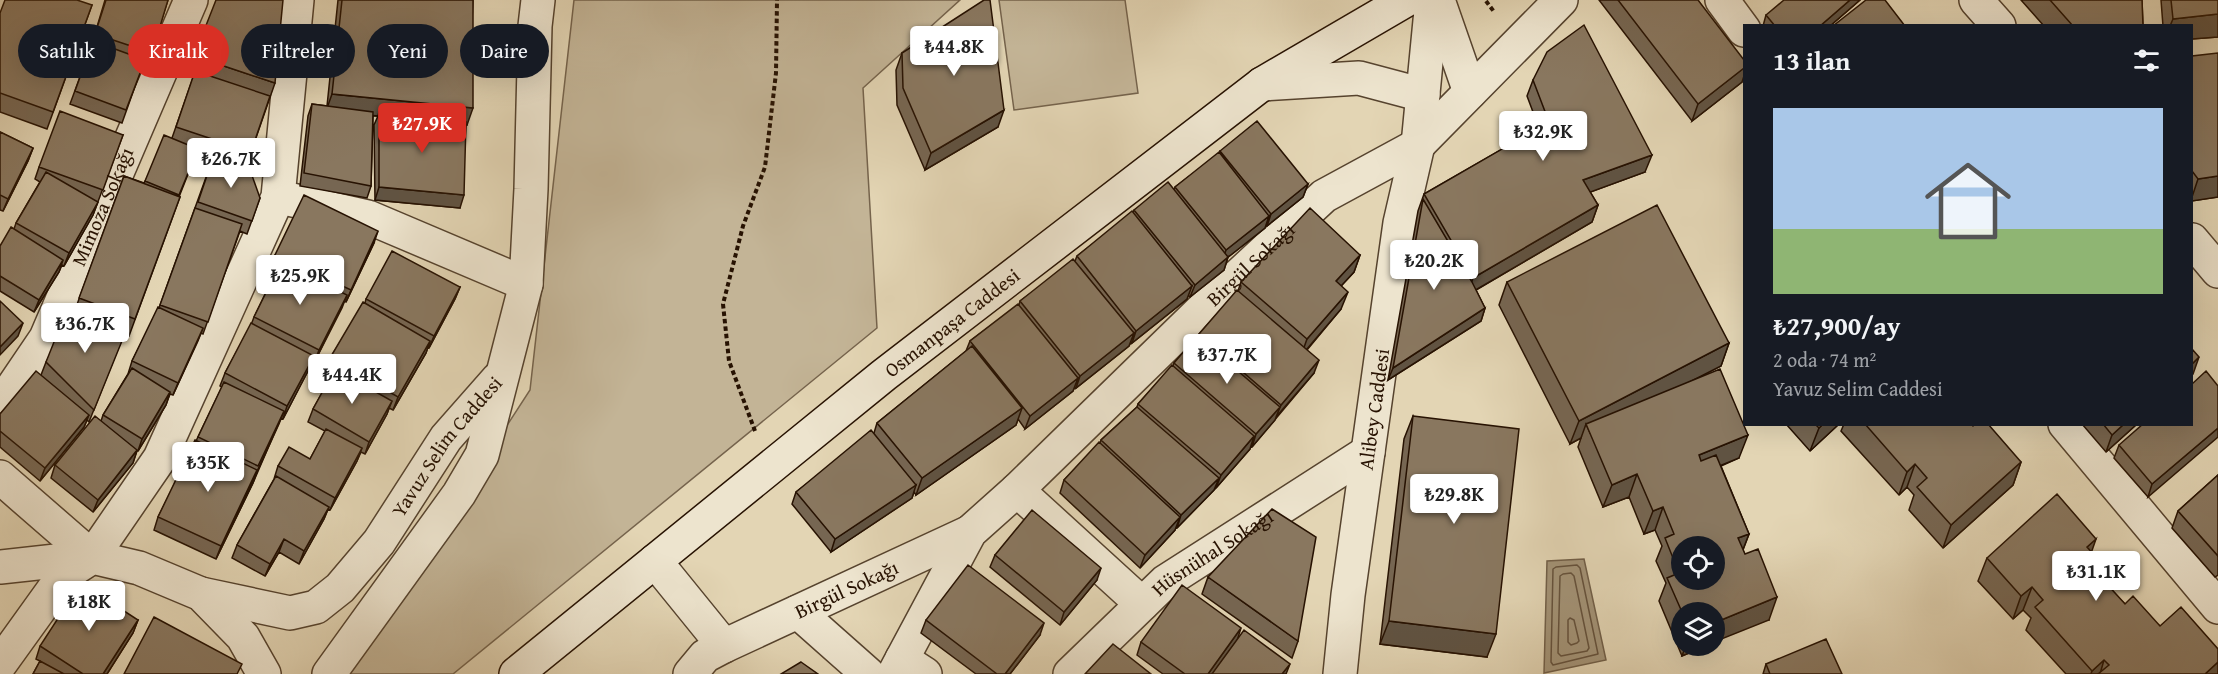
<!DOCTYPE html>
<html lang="tr">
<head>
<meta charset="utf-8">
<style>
  :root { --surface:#171b24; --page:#20242c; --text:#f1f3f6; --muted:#9ea1a6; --accent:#d93025 }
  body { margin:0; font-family:"Gentium Book Plus",serif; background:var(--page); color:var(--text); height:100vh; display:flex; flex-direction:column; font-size:22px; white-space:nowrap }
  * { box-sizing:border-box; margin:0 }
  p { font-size:20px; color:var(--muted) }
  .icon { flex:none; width:33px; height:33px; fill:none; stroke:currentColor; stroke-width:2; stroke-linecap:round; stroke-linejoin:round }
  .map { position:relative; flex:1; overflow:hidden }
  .drawer { position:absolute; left:1743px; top:24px; width:450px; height:402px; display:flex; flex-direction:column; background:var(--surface); border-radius:0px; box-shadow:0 6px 24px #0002 }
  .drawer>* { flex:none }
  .top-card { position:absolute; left:18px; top:24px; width:570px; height:54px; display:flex; gap:12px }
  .tools { position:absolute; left:1671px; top:536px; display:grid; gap:12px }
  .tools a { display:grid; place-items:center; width:54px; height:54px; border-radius:50%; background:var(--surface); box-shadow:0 6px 24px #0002; font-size:30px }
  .price { position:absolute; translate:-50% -51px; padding:0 14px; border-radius:6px; background:#fff; color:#222; font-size:20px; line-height:39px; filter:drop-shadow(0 2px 3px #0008) }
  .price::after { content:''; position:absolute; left:50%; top:36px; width:18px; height:14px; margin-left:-9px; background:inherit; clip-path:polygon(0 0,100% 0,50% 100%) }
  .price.current { background:var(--accent); color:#fff }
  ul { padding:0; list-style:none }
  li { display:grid; align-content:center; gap:12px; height:318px; padding:0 30px }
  li span { display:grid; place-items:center; height:186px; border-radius:0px; color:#555 }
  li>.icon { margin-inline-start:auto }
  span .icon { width:108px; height:108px; fill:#fffc; stroke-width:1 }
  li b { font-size:26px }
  h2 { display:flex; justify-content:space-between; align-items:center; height:72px; padding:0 30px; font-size:26px }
  .chip { padding:0 21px; border-radius:27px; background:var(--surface); box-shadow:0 6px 24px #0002; font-size:21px; line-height:54px }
  .chip.current { background:var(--accent); color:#fff }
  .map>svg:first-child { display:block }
  .green { fill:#c3b496; stroke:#75634c; stroke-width:1.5 }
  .water { fill:#a39377; stroke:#715f48; stroke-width:1.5 }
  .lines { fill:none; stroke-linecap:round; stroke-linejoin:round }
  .shore { stroke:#65523c; stroke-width:1.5 }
  .minor-casing { stroke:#56432e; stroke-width:36 }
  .tertiary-casing { stroke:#56432e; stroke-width:36 }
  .secondary-casing { stroke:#271202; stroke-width:36 }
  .path { stroke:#271202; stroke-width:4; stroke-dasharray:4.5 3; stroke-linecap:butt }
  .minor { stroke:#ede4ce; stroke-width:33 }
  .tertiary { stroke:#ede4ce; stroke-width:33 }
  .secondary { stroke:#ede4ce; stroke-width:33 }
  .wall { fill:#766652; stroke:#271202; stroke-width:1.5 }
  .shaded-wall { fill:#605342; stroke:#271202; stroke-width:1.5 }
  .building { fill:#89775f; stroke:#271202; stroke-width:1.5; fill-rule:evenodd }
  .labels { text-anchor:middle; stroke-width:6; stroke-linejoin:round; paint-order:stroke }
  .street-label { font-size:20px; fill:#271202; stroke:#ede4ce }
</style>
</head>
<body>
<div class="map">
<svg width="2218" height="674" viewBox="0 0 2218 674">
  <rect width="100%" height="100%" fill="#e3d5b4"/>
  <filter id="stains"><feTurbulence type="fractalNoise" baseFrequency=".00333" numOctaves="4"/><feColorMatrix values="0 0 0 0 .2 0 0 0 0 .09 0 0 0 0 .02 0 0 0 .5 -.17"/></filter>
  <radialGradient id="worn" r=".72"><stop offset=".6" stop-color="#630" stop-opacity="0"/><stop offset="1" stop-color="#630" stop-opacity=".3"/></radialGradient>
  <path class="green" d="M574,0H960L863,88L877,328L453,674H345L530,390Z
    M999,0H1125L1138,93L1014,110Z"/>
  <path class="water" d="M1584,559L1606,660L1544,673L1547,561Z"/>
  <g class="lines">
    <path class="shore" d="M1577,565L1580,568L1598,654L1553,665L1551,662L1553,569L1556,567Z
      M1571,573L1574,576L1589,648L1587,651L1561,656L1558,653L1560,576L1563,574Z
      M1570,618L1574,620L1579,641L1577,643L1571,645L1568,642V620Z"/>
    <defs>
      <g id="minor">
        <path d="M1722,0L1744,30"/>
        <path d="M1976,0L1999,26"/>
        <path d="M288,199L368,217L526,284"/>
        <path d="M2192,240L2218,271"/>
        <path id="s1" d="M0,406L46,338L191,0"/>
        <path d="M2065,424L2218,607"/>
        <path d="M0,477L92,557"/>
        <path d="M1017,490L1142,604"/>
        <path d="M92,557L160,458L278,197L297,0"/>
        <path d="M655,561L724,646"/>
        <path d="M0,567L92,557"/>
        <path d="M798,612L868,674"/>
        <path d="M902,659L925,674"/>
        <path id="s2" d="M690,674L705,656L724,646L970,532"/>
        <path id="s3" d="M894,674L970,532L1017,490L1211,301L1324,196L1418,145"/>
        <path id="s4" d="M1070,674L1165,582L1368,452"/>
      </g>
      <g id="tertiary">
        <path d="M1438,0L1470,92"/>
        <path d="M1262,84L1359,78L1423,95"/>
        <path d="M1418,145L1561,0"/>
        <path id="s5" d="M201,594L290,613L316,607L340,588L379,542L446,438L498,379"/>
        <path d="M0,664L64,575L92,557L139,568L201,594L243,637L264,674"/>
        <path d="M329,674L459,494L482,455L526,284L531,189L535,26L538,0"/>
        <path id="s6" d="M1340,674L1348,595L1400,223L1418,145L1432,0"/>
      </g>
      <g id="secondary">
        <path id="s7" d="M516,674L884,375L1262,84L1406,0"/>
      </g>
    </defs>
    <use href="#minor" class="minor-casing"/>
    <use href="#tertiary" class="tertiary-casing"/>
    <use href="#secondary" class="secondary-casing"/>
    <path class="path" d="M1486,1L1495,13
      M755,431L729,361L723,304L743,226L765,167L776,73L777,0"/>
    <use href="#minor" class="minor"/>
    <use href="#tertiary" class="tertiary"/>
    <use href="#secondary" class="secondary"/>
  </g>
  <path class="wall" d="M105,0H168L147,65L143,64L122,123L70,104L91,47Z
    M338,0H473L467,125H466L460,208L375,200L374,125L378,116H373L371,186L367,198L300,186L308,116L312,104L327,106Z
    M1599,0H1698L1742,82L1692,121Z
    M1860,0L1830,26H1763L1766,15Z
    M2021,0H2142L2143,26H2044Z
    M2161,0H2218V37L2192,39V26H2163Z
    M92,5L47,129L0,112V13Z
    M902,53L998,127L925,170L897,105L896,70Z
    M194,56L275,83L251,152L247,165L191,146L198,149L179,197H180L129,336L124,334L89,422L87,420L84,427L40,481L0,447V414L41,375L46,362L75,310L124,176L144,183L172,138L194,75L187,73Z
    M2192,56L2218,197L2192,201Z
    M1533,80L1645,172L1590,192L1598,205L1592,222L1476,290L1485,308L1481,321L1388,380L1418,211L1424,194L1539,128L1527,96Z
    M0,132L33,148L28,161L3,211L0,210Z
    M123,135L93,215L64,266L62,265L59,272L34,312L0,291V246L14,229L16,223L40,182L35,179L39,167Z
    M1220,151L1308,184L1303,197L1267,226L1266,225L1265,228L1228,257L1224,270L1190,297L1188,295L1187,299L1132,343L1131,342L1129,346L1076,388L1074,387L1073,391L1025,429L1018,419L1016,425L916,495L914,492L912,498L831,552L792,504L796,492L874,433L877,423L966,351L970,341L1019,305L1020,301L1075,261L1077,256L1133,213L1134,210L1174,190L1175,187L1220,153Z
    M214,155L260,198L247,234L240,231L203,334L201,333L173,395L170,394L166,405L138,451H137L133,463L93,512L51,478L55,465L101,421L103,415L128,374L132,361L159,308Z
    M374,243L346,302L344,301L314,363L312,362L309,369L283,419L281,418L253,483L216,559L154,530L158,517L196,441L222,387L220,386L225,373L251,325L254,317L277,270L271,267L275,255Z
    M1360,255L1354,272L1341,286V309L1307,350L1314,373L1252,447L1251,446L1250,449L1216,488V487L1214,490L1177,528L1176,527L1175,530L1140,568L1060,493L1064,480L1100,443L1101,440L1137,407L1138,404L1173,366L1174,363L1198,337L1199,334L1238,291L1241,282Z
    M1507,282L1729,343L1721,366L1691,381L1739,458L1721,466L1749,534L1743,550L1769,620L1682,612V645H1708L1682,656L1659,601L1666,583L1656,561L1662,546L1655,530L1644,534L1629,497L1603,507L1578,447L1581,438L1570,444L1499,305Z
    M460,287L455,299L429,348L428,347L426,353L393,410L389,408L387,414L365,454L361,452L357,461L330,510L328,509L324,519L299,564L279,552L265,576L232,558L237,545L274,479L278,466L310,459L325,431L308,422L313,409L332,375L326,371L330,358L365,303L366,299Z
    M1413,416L1487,657L1380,644L1404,439Z
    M1786,424H1839L1810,451Z
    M1844,424H1971L2021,462L2013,485L1943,548L1909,510L1914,495L1907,487L1899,495L1841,431Z
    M2082,424H2137L2106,452Z
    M2192,424L2148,497L2114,458L2119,445Z
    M2218,475V575L2215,577L2172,528L2178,511Z
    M2092,552L2108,586L2125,604L2160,626L2218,649V674H2066L2026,630L2031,618L2023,610L2013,619L1978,581L1987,558Z
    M995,555L1097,580L1060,625L990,567Z
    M1208,577L1298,641L1292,658L1202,594Z
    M138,620L133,633L107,674H33L40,661L36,659L40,646Z
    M926,620L1040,635L1010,674H976L921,633Z
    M1237,640L1286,674H1163L1137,655L1141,642Z
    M1766,664L1842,674H1763Z"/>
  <path class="shaded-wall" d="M1850,0H1860L1830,26H1820Z
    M2218,14V37L2192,39V26H2170L2173,19Z
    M1744,68V76L1742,82L1692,121L1698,104Z
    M332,94L473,108L467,125L379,116V112L378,116L326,111Z
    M1004,110L998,127L925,170L931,153Z
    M33,148L28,161L3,211L8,199Z
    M1652,155L1645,172L1577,197L1583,180Z
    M2218,176V197L2192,201V197L2198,179Z
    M1308,184L1303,197L1267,226L1271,214Z
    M379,187L464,195L460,208L375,200Z
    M98,202L93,215L64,266L69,253Z
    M1598,205L1592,222L1467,295L1473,278Z
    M1269,216L1265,228L1222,262L1226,250Z
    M378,231L374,243L346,302L351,290Z
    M1360,255L1354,272L1330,298L1336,281Z
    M1228,257L1224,270L1190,297L1195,285Z
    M63,260L59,272L34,312L39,300Z
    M1192,286L1187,299L1132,343L1136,331Z
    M460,287L455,299L429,348L434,336Z
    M1348,292L1341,309L1301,356L1307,339Z
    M347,295L342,308L314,363L319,350Z
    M1485,308L1481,321L1388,380L1393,368Z
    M23,323L18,336L0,355V347Z
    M203,328L198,341L173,395L178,383Z
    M1134,333L1129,346L1076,388L1080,376Z
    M430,341L426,353L393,410L398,397Z
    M1729,343L1721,366L1590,433L1586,424L1581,438L1570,444L1579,421Z
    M314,356L309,369L283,419L287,406Z
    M2199,357L2193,374L2192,375V364Z
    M1319,360L1314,373L1276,417L1281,405Z
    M1078,378L1073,391L1025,429L1030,416Z
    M170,392L166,405L138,451L142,439Z
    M392,401L387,414L365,454L369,442Z
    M1280,407L1275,420L1252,447L1256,434Z
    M1022,408L1016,425L916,495L922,478Z
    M284,411L279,424L257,472L253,483L216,559L221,546L255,476Z
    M89,415L84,427L40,481L45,468Z
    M1823,424H1839L1810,451L1819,428Z
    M2124,424H2137L2106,452L2112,435Z
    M2218,428V437L2148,497L2152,484Z
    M1748,435L1739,458L1690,478L1699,455Z
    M1254,436L1250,449L1216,488L1221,475Z
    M362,448L357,461L330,510L335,498Z
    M137,450L133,463L93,512L98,500Z
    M2021,462L2013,485L1943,548L1951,525Z
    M1915,464L1907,487L1899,495L1907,472Z
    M1637,474L1629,497L1603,507L1612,485Z
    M1219,478L1214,490L1177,528L1181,515Z
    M916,485L912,498L831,552L835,539Z
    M329,507L324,519L299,564L304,551Z
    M1663,507L1655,530L1644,534L1653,511Z
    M1180,517L1175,530L1140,568L1145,555Z
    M1749,534L1740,557L1738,538Z
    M284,539L279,552L265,576L270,564Z
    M2096,539L2088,562L2087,547Z
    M1101,568L1097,580L1060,625L1064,612Z
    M2112,575L2104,598L2105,582Z
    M2032,587L2023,610L2013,619L2021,596Z
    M1777,597L1769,620L1714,642V623Z
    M138,620L133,633L107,674H103Z
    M1389,621L1496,634L1487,657L1380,644Z
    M1044,623L1040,635L1010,674H1005Z
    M1241,628L1237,641L1213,674H1208Z
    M1686,645H1708L1682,656Z
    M2104,660L2100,674H2091L2092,671Z
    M2218,662V674H2205Z
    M1290,664L1286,674H1282Z"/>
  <path class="building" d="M5,0H77L92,5L53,112L0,93V13Z
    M106,0H168L152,53L95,34Z
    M216,0H283L275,83L194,56Z
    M342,0H473V108L332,94Z
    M984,0H990L1004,110L931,153L903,88L902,53Z
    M1618,0H1698L1744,60V68L1698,104Z
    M1784,0H1850L1820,26H1775L1766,15Z
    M1866,0H1885L1905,26H1833Z
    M2050,0H2142L2143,26H2073Z
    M2171,0H2218V14L2173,19Z
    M1584,25L1652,155L1583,180L1598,205L1473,278L1424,194L1549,122L1533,80L1547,52Z
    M93,41L145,60L126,110L75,91Z
    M2218,53V176L2198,179L2192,171V56Z
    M195,71L270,96L251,152L176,127Z
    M312,104L373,112L371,186L304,173Z
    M60,111L123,135L103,190L39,167Z
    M379,112L466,122L464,195L379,187Z
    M1257,121L1308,184L1271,214L1220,151Z
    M0,132L33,148L8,199L0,195Z
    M164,135L198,149L179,195L145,181Z
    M1219,152L1269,216L1226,250L1175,187Z
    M214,155L249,167L260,198L252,221L198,202Z
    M46,172L98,202L69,253L16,223Z
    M124,176L180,197L135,319L79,298Z
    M1168,182L1228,257L1195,285L1134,210Z
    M304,195L378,231L351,290L275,255Z
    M1423,199L1472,282L1485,308L1393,368Z
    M1657,205L1729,343L1579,421L1507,282Z
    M195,208L242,224L208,322L160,305Z
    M1310,208L1360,255L1336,281L1348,292L1307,339L1241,282Z
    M1132,211L1192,286L1136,331L1077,256Z
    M11,227L63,260L39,300L0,276V246Z
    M392,251L460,287L434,336L366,299Z
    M1073,259L1134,333L1080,376L1020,301Z
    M281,262L347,295L319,350L254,317Z
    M1237,290L1319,360L1281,405L1199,334Z
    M0,301L23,323L0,347Z
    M363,302L430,341L398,397L330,358Z
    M1018,304L1078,378L1030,416L970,341Z
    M68,307L126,331L94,410L46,362Z
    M158,307L203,328L178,383L132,361Z
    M251,323L314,356L287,406L225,373Z
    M1197,336L1280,407L1256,434L1174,363Z
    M972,346L1022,408L922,478L877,423Z
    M2192,349L2199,357L2192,364Z
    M1172,365L1254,436L1221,475L1138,404Z
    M132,368L170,392L142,439L103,415Z
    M335,369L392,401L369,442L313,409Z
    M1720,369L1748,435L1699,455L1701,461L1716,455L1749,534L1738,538L1745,554L1758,549L1777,597L1714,623V612H1682L1667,578L1679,573L1665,538L1674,534L1663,507L1653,511L1637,474L1612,485L1586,424ZM1682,546H1714V579H1682Z
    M36,371L89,415L45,468L0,431V414Z
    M2206,371L2218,386V428L2152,484L2119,445L2143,424H2192V384Z
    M224,382L284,411L258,466L198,437Z
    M1137,407L1219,478L1181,515L1101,440Z
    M95,416L137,450L98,500L55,465Z
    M1413,416L1519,429L1496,634L1389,621Z
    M1815,424H1823L1819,428Z
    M1865,424H1971L1973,426L1975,424H1988L2021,462L1951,525L1917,487L1927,478L1915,464L1907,472Z
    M2103,424H2124L2112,435Z
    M326,429L362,448L335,498L278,466L289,447L310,459Z
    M871,430L916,485L835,539L796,492Z
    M195,440L257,470L221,546L158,517Z
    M1099,442L1180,517L1145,555L1064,480Z
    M2218,475V556L2178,511Z
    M276,476L329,507L304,551L284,539L270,564L237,545Z
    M2057,494L2096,539L2087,547L2112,575L2105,582L2125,604L2133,596L2160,626L2181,607L2218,649V662L2205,674H2098L2109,665L2104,660L2092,671L2035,607L2043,600L2032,587L2021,596L1987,558Z
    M1272,509L1316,537L1298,641L1208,577Z
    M1032,510L1101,568L1064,612L995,555Z
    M968,565L1044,623L1005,674H997L926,620Z
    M81,583L138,620L103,674H83L40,646Z
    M1182,585L1241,628L1208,674H1185L1141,642Z
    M154,617L242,664L237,674H124Z
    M1244,630L1290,664L1282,674H1212Z
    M1826,639L1842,674H1770L1766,664Z
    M1113,644L1151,674H1085Z
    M40,661L64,674H33Z
    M801,662L818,674H781Z"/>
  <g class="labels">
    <g class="street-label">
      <text dy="7" stroke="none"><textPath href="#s1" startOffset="225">Mimoza Sokağı</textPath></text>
      <text dy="7" stroke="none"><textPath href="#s3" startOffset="549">Birgül Sokağı</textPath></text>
      <text dy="7" stroke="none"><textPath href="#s7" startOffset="560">Osmanpaşa Caddesi</textPath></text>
      <text dy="7" stroke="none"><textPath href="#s6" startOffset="267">Alibey Caddesi</textPath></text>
      <text dy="7" stroke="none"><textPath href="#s5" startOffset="326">Yavuz Selim Caddesi</textPath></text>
      <text dy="7" stroke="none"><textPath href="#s4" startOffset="188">Hüsnühal Sokağı</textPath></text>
      <text dy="7" stroke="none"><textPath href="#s2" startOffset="180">Birgül Sokağı</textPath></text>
    </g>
  </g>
  <rect width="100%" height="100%" filter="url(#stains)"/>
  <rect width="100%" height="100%" fill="url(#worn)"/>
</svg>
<div class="tools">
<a><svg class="icon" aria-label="locate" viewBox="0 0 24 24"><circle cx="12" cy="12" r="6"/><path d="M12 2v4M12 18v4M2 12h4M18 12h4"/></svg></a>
<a><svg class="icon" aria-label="layers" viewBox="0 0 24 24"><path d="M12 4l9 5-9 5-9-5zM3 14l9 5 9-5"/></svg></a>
</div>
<b class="price" style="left:954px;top:77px">₺44.8K</b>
<b class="price current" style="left:422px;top:154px">₺27.9K</b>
<b class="price" style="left:1543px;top:162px">₺32.9K</b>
<b class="price" style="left:231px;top:189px">₺26.7K</b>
<b class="price" style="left:1434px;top:291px">₺20.2K</b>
<b class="price" style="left:300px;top:306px">₺25.9K</b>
<b class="price" style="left:85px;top:354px">₺36.7K</b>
<b class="price" style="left:1227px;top:385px">₺37.7K</b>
<b class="price" style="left:352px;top:405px">₺44.4K</b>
<b class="price" style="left:208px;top:493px">₺35K</b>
<b class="price" style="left:1454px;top:525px">₺29.8K</b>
<b class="price" style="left:2096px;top:602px">₺31.1K</b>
<b class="price" style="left:89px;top:632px">₺18K</b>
<div class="top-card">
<a class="chip">Satılık</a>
<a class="chip current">Kiralık</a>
<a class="chip">Filtreler</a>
<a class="chip">Yeni</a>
<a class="chip">Daire</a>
</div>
<section class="drawer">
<h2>13 ilan<svg class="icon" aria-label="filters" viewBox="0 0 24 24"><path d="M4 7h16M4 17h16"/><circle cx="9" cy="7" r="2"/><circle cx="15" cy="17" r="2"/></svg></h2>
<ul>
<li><span style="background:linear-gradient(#a9c7e8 65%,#8fb573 0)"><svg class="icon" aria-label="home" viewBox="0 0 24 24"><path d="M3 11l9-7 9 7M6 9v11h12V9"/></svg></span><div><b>₺27,900/ay</b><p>2 oda · 74 m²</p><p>Yavuz Selim Caddesi</p></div></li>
</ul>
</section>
</div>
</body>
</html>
